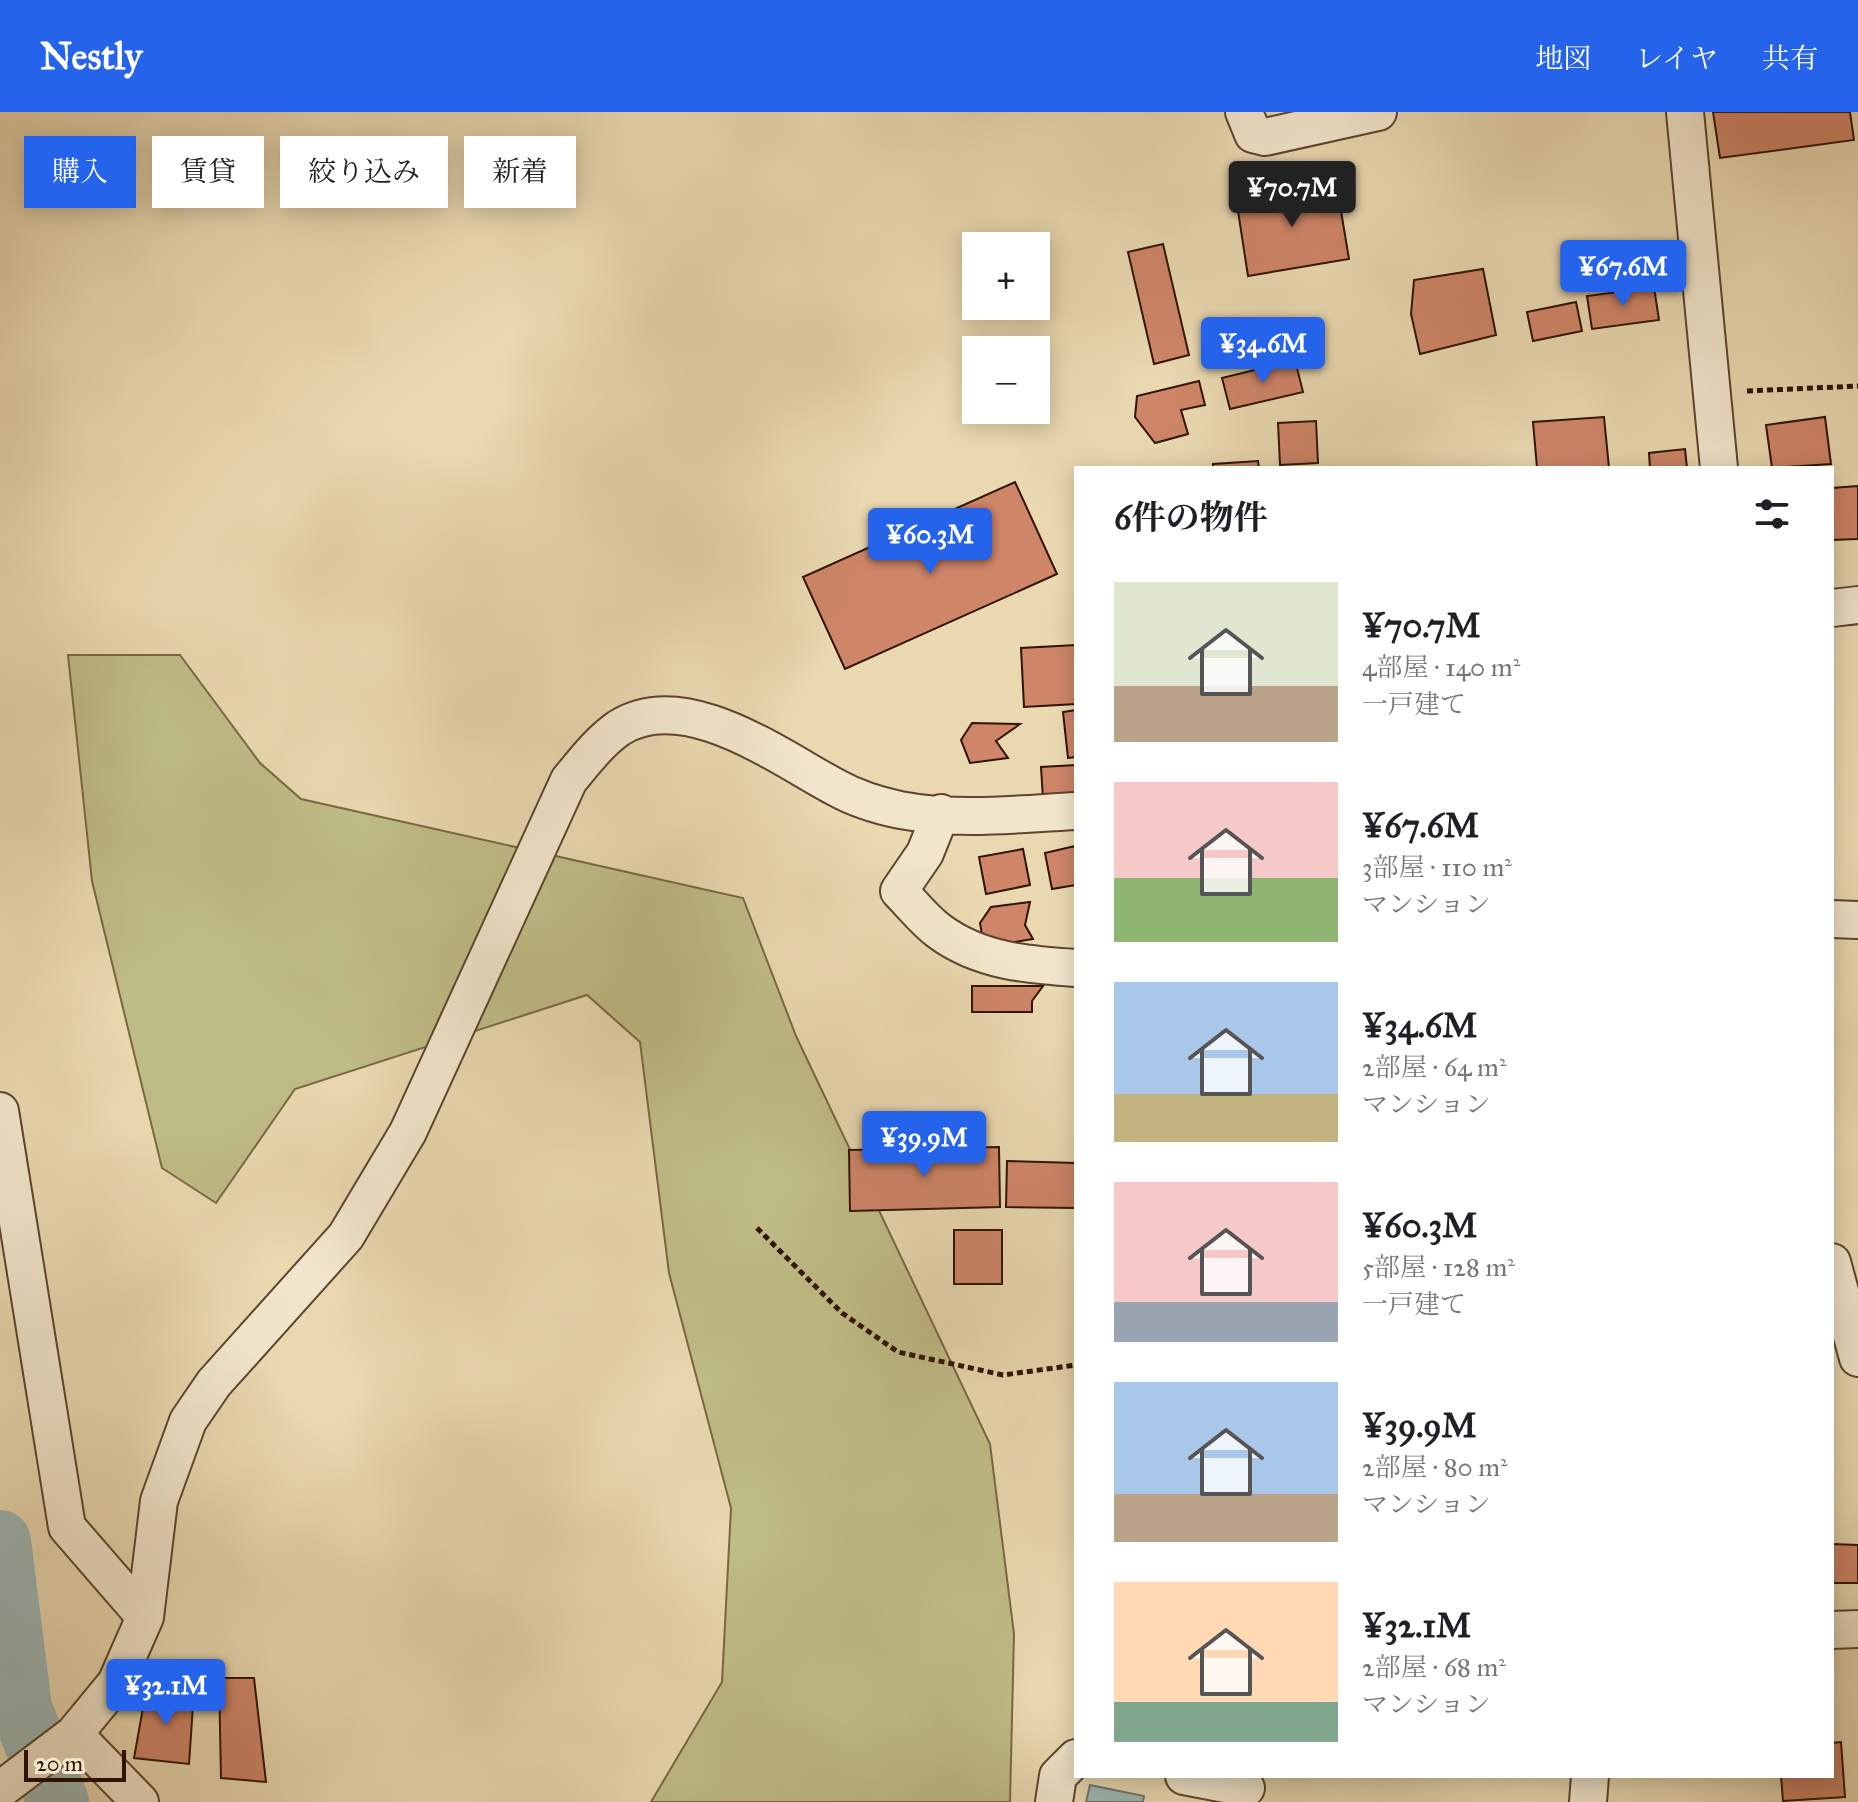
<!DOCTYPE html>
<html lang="ja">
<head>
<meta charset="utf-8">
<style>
  :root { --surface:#fff; --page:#f2f2f2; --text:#202124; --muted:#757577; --accent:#2563eb }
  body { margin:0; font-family:"IM FELL Great Primer","Noto Serif JP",serif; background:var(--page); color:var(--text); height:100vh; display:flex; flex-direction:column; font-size:30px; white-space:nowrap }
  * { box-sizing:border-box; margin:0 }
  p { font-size:26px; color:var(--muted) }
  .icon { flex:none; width:44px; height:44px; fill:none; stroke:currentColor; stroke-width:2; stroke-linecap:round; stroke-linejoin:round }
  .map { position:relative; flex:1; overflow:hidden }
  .side { position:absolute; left:1074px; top:354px; width:760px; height:1312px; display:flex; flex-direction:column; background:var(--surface); border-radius:0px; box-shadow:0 4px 20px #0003 }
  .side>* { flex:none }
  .top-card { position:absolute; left:24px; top:24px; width:760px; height:72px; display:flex; gap:16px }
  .fabs { position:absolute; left:962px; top:120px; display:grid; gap:16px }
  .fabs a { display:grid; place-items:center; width:88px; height:88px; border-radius:0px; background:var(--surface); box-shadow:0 4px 20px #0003; font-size:40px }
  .scale { position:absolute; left:24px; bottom:20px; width:102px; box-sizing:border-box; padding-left:8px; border:4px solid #301300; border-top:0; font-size:22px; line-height:28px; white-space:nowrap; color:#301300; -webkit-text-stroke:6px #f1e6cc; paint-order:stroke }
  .price { position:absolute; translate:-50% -68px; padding:0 18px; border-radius:8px; background:var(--accent); color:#fff; font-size:26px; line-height:52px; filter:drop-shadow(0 2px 4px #0008) }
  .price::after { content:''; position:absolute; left:50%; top:48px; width:24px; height:18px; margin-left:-12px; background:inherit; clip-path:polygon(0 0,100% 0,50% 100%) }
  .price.current { background:#222; color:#fff }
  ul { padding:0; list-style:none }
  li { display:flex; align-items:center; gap:24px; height:200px; padding:0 40px }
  li span { display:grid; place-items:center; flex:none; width:224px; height:160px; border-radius:0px; color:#555 }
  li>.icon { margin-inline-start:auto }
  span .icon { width:96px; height:96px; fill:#fffc; stroke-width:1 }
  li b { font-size:34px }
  h2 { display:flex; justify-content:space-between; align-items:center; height:96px; padding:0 40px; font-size:34px }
  .tag { padding:0 28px; border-radius:0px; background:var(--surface); box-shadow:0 4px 20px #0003; font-size:28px; line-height:72px }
  .tag.current { background:var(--accent); color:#fff }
  header { display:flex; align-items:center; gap:48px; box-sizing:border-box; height:112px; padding:0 40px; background:var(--accent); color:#fff }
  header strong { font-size:38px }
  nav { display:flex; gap:44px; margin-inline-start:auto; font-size:28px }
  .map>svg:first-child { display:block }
  .green { fill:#bfbc86; stroke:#786843; stroke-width:2 }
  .water { fill:#9cb7b6; stroke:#71756d; stroke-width:2 }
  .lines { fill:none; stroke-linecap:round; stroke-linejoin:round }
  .river { stroke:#9cb7b6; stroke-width:62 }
  .building { fill:#ce8568; stroke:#301300; stroke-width:2 }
  .minor-casing { stroke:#5e442c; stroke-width:40 }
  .path { stroke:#301300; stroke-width:5; stroke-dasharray:6 4; stroke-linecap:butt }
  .minor { stroke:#f1e6cc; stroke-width:36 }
</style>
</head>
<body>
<header>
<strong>Nestly</strong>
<nav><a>地図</a><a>レイヤ</a><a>共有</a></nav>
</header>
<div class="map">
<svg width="1858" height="1690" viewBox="0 0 1858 1690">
  <rect width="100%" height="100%" fill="#e9d8b0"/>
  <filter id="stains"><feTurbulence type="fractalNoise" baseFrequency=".0025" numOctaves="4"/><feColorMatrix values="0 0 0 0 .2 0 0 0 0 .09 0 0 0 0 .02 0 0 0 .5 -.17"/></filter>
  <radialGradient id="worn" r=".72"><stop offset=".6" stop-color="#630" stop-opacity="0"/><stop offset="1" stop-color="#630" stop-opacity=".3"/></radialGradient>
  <path class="green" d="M68,543H180L260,651L301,687L743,786L796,924L990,1332L1014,1522L1010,1690H651L722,1570L731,1396L669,1161L640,930L587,883L295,977L216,1091L162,1056L92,769Z"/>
  <path class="water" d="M1090,1673L1144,1684L1143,1690H1086Z"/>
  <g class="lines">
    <path class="river" d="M0,1429L21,1596L58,1690"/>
  </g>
  <path class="building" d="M1713,0H1850L1854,28L1720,46Z
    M1336,69L1349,147L1248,164L1236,86Z
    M1163,132L1189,243L1154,252L1128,140Z
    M1483,157L1496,223L1420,242L1411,202L1414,168Z
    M1654,175L1659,208L1592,217L1587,184Z
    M1576,190L1582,219L1533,229L1527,200Z
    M1295,248L1303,280L1230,297L1222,266Z
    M1199,269L1205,293L1181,298L1188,322L1155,331L1135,305L1137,284Z
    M1604,305L1609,356H1537L1533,310Z
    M1825,305L1831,352L1772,356L1766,313Z
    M1316,309L1318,351L1280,353L1278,311Z
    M1685,337L1687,356H1650L1649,341Z
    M1258,349L1259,356H1213V352Z
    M1015,370L1057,462L845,557L803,465Z
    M1858,374V427L1832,428V376Z
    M1076,533V592L1024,595L1021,536Z
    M1076,598V645L1068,646L1063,600Z
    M972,611L1020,612L996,629L1008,646L970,651L961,628Z
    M1076,653V685L1043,687L1041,655Z
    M1075,734L1076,773L1052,777L1045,741Z
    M1023,737L1030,773L986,782L979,745Z
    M1030,790L1025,813L1033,827L984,835L980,811L991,795Z
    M972,874H1043L1032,889V900H972Z
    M999,1035L1000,1095L850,1099L849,1038Z
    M1007,1049L1076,1051V1096L1006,1095Z
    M954,1118H1002V1172H954Z
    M1832,1432L1858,1433V1471H1832Z
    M219,1566H254L266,1670L221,1666Z
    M146,1579H194L189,1652L134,1646Z
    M1841,1630L1845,1685L1783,1689L1781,1664H1832V1631Z"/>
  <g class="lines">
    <defs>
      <path id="minor" d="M1244,0L1253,22L1265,25L1378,0
        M1685,0L1719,356
        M1832,496L1858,493
        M941,701L925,741L899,779C912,792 924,808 939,819C979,849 1028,853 1076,856
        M1832,807L1858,808
        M0,999L67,1415L145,1505
        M1832,1150L1858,1246
        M1832,1518L1858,1517
        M74,1622L140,1690
        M1184,1664L1246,1676
        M0,1678L74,1622L116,1571L145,1505L159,1389L188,1309L214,1271L346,1124L408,1020L569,668C584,650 600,629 619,616C685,574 780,646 837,676C855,686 881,694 900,698C958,709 1018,702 1076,699
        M1054,1690L1058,1664L1076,1646
        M1588,1690L1590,1664"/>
    </defs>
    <use href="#minor" class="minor-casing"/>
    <path class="path" d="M1747,279L1858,274
      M757,1116L842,1201L898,1240L1003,1263L1076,1253"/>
    <use href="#minor" class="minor"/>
  </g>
  <rect width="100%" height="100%" filter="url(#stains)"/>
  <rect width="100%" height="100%" fill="url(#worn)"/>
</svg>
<div class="fabs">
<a>+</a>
<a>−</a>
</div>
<div class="scale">20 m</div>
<b class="price current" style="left:1292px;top:117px">¥70.7M</b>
<b class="price" style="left:1623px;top:196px">¥67.6M</b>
<b class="price" style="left:1263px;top:273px">¥34.6M</b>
<b class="price" style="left:930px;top:464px">¥60.3M</b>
<b class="price" style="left:924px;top:1067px">¥39.9M</b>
<b class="price" style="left:166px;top:1615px">¥32.1M</b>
<div class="top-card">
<a class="tag current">購入</a>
<a class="tag">賃貸</a>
<a class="tag">絞り込み</a>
<a class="tag">新着</a>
</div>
<section class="side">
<h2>6件の物件<svg class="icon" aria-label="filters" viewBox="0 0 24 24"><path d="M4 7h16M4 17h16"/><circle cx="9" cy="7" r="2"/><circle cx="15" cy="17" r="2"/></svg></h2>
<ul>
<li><span style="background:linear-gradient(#dfe7d0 65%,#b9a48a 0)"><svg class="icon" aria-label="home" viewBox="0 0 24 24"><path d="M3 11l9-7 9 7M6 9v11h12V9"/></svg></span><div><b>¥70.7M</b><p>4部屋 · 140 m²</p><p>一戸建て</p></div></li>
<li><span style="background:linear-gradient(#f6c9c9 60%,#8fb573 0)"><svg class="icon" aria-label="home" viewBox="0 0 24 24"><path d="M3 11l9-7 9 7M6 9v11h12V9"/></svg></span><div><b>¥67.6M</b><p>3部屋 · 110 m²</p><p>マンション</p></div></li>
<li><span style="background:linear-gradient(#a9c7e8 70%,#c2b280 0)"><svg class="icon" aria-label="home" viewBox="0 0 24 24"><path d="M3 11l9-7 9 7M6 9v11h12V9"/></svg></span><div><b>¥34.6M</b><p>2部屋 · 64 m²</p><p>マンション</p></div></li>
<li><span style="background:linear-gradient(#f6c9c9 75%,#9aa5b1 0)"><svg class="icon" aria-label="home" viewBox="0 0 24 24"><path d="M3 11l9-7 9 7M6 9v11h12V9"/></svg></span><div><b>¥60.3M</b><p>5部屋 · 128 m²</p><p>一戸建て</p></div></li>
<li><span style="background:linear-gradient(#a9c7e8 70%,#b9a48a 0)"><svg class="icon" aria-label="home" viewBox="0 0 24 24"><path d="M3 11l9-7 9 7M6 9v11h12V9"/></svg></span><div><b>¥39.9M</b><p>2部屋 · 80 m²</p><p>マンション</p></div></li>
<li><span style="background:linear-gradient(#ffd9b3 75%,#7fa58c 0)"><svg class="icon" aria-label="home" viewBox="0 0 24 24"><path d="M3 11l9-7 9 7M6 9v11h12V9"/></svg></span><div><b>¥32.1M</b><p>2部屋 · 68 m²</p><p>マンション</p></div></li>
</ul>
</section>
</div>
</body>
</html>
